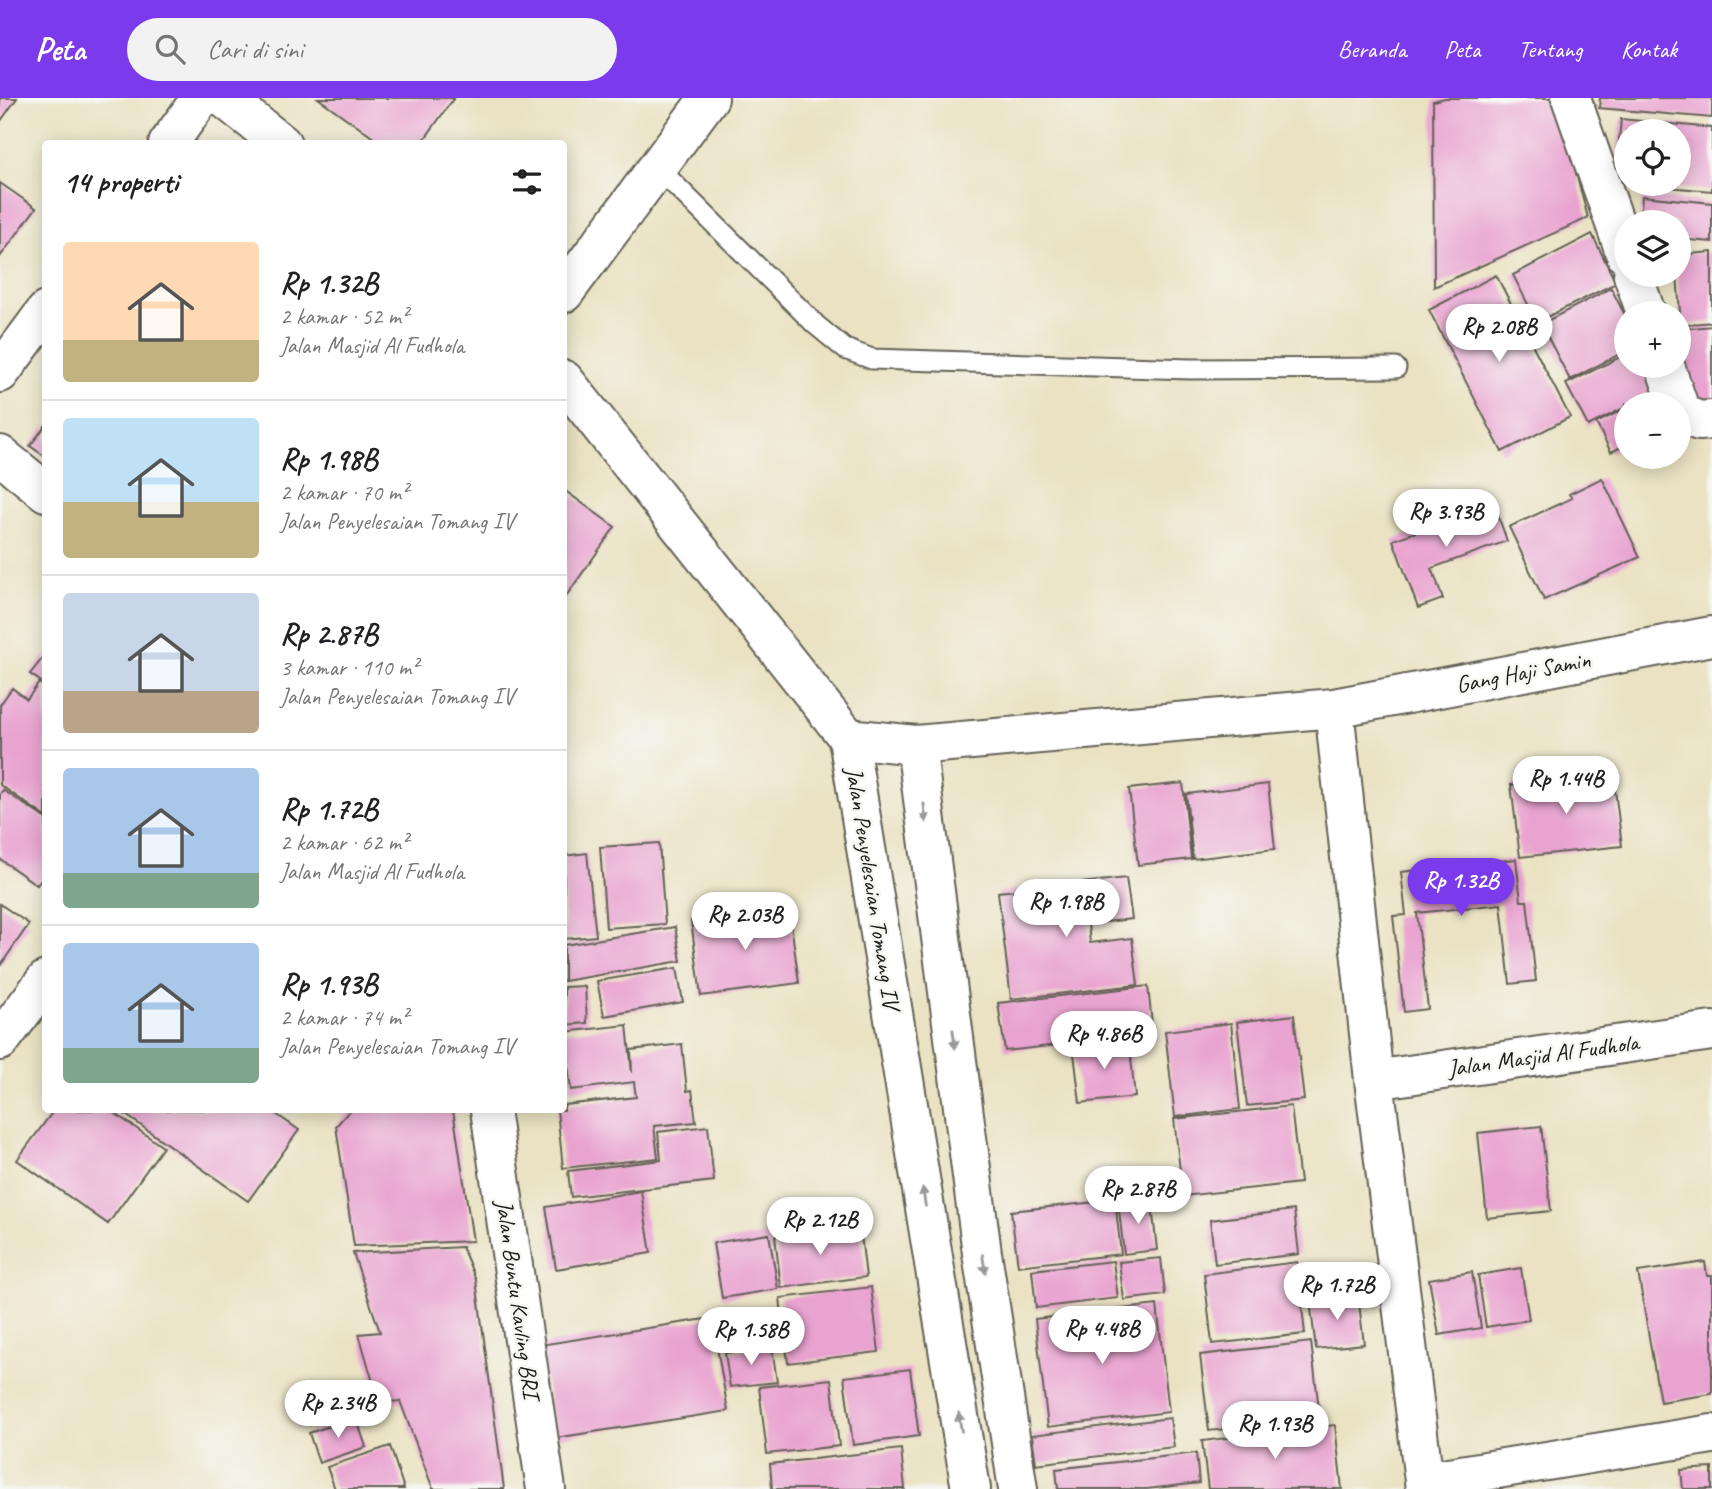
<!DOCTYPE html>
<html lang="id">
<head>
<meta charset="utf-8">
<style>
  :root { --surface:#fff; --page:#f2f2f2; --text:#202124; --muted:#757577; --line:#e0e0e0; --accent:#7c3aed }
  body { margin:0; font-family:Caveat,sans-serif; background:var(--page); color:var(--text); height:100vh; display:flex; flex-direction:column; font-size:26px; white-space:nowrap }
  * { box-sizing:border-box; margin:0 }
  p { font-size:23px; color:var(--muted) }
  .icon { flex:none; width:38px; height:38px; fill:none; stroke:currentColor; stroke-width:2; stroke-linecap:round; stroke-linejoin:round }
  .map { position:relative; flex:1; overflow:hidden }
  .side { position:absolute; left:42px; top:42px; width:525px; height:973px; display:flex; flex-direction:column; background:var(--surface); border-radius:7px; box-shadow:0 4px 18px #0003 }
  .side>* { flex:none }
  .fabs { position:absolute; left:1614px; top:21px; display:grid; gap:14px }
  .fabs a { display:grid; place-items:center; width:77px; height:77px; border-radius:50%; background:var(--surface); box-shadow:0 4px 18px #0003; font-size:35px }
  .price { position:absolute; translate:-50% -60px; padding:0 16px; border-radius:24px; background:#fff; color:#222; font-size:23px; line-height:46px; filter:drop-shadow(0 2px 4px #0008) }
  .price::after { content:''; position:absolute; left:50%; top:42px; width:21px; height:16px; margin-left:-10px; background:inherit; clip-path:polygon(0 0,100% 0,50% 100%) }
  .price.selected { background:var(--accent); color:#fff }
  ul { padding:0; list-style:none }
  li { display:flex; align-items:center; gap:21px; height:175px; padding:0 21px }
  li+li { border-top:2px solid var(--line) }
  li span { display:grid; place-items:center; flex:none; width:196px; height:140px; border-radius:7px; color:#555 }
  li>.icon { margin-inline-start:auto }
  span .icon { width:84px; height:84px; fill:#fffc; stroke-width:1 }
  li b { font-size:30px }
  h2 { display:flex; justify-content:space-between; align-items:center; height:84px; padding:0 21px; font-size:30px }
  header { display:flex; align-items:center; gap:42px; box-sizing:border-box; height:98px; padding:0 35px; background:var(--accent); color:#fff }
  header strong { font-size:33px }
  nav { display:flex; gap:38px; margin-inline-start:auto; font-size:24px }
  .search { width:490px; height:63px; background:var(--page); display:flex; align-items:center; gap:18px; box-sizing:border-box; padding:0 24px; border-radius:38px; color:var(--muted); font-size:26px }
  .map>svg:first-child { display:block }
  .building { fill:#e9a3d0 }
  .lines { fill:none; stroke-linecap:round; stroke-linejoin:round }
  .service-casing { stroke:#646156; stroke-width:23 }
  .minor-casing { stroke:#646156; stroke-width:42 }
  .service { stroke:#fff; stroke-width:19 }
  .minor { stroke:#fff; stroke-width:38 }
  .oneway { fill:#999 }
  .labels { text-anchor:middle; stroke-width:5; stroke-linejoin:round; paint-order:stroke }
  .street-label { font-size:24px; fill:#1c1c1c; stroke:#f6f6f2 }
</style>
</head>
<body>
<header>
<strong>Peta</strong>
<div class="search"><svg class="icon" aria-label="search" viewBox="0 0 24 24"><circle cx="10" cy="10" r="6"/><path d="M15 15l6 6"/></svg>Cari di sini</div>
<nav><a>Beranda</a><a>Peta</a><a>Tentang</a><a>Kontak</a></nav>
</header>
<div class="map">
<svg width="1712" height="1391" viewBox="0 0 1712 1391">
  <rect width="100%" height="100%" fill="#f6f6f2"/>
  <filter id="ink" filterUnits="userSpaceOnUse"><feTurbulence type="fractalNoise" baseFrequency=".0143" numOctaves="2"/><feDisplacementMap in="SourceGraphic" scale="14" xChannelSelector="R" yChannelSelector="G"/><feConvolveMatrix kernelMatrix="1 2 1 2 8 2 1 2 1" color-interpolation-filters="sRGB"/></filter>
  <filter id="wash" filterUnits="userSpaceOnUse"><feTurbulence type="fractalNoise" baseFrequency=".00686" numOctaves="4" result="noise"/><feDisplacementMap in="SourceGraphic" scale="28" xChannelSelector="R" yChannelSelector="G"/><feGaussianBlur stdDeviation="1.57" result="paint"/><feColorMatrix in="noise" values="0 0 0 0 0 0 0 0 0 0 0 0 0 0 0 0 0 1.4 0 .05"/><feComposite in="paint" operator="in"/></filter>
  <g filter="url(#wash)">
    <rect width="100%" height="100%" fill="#eae2c2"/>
    <g id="blocks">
      <path class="building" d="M0,0H17L0,24Z
        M318,0H454L421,46H382Z
        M1445,0H1556L1588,120L1434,189L1433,3Z
        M1600,0H1712V20L1599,10Z
        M1621,21L1712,30V93L1655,88V86H1678V33H1626V85L1615,84Z
        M0,85L36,110L0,159Z
        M1642,98L1712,105V144L1678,141V124H1640Z
        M1592,136L1616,185L1537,224L1513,177Z
        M1712,154V224L1681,227L1677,177L1678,157Z
        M1496,177L1570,319L1502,354L1429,212Z
        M1611,190L1626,219V253L1570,282L1541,226Z
        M1712,228V302L1687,304L1681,231Z
        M1626,256V268H1650L1661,290L1631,306H1626V309L1588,328L1566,286Z
        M1660,293L1667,306H1633Z
        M1626,310V347L1611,354L1596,325Z
        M46,327V359L30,348Z
        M1602,380L1640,459L1544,502L1509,429L1572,400L1569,396Z
        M564,392L615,429L564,501Z
        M1494,406L1507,443L1432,470L1443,501L1418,510L1393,442Z
        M46,556V587L30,576Z
        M39,585L46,590V719L0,687V607L12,590L27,601Z
        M1613,676L1622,748L1520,759L1511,687Z
        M1183,685L1191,761L1138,767L1129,691Z
        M1268,686L1275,751L1193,761L1186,696Z
        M3,692L46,721V775L37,787L0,761V696Z
        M659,745L665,826L606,830L600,749Z
        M587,755L596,838L564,841V758Z
        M1516,761L1521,803H1527L1536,883L1510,886L1501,806L1417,815L1428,911L1404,914L1393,818L1406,817L1401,774Z
        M1126,780L1132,821L1088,826L1090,845L1132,840L1138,887L1011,901L998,794Z
        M0,806L29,826L0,868Z
        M789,810L799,885L701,898L691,823Z
        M675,829L681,863L564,883V847Z
        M677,870L683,904L604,918L597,883Z
        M585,888L587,925L564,927V889Z
        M1148,888L1153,936L1005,953L998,905Z
        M1294,917L1304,1002L1247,1008L1237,924Z
        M1231,925L1240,1011L1175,1019L1165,933Z
        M627,927L632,975L631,952L682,946L687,993L692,992L696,1024L654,1028L658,1060L563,1070L557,1012H564V1007L636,999L634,984L571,992L564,934Z
        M1129,941L1135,999L1080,1005L1073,947Z
        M1291,1008L1300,1085L1183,1098L1174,1021Z
        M54,1012H110L163,1049L108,1126L17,1062Z
        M119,1012H270L299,1032L248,1103Z
        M350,1012H453L473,1143L354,1148L336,1028Z
        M708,1028L714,1083L571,1099L568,1073L661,1062L658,1034Z
        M1541,1028L1551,1113L1487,1120L1478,1035Z
        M641,1093L651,1155L556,1171L546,1109Z
        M1151,1099L1157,1152L1124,1156L1118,1103Z
        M1115,1102L1121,1156L1018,1168L1011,1113Z
        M1294,1112L1299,1156L1215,1166L1210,1122Z
        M860,1129L866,1179L781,1190L775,1138Z
        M769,1136L778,1191L722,1200L713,1145Z
        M462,1149L476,1182L504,1391H433L400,1303L379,1305L359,1236L380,1234L353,1155Z
        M1161,1160L1165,1197L1124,1202L1119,1164Z
        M1113,1163L1118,1200L1036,1210L1032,1172Z
        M1297,1164L1305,1236L1212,1246L1204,1176Z
        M1705,1164L1707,1178H1712V1296L1660,1304L1638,1174Z
        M1521,1170L1529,1222L1486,1229L1478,1177Z
        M1472,1174L1481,1230L1439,1237L1429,1181Z
        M871,1189L879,1254L788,1265L780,1200Z
        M1358,1197L1364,1246L1316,1251L1310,1203Z
        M1157,1207L1169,1314L1048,1329L1035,1221Z
        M712,1220L728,1313L555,1340L540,1247Z
        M1311,1244L1320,1320L1209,1333L1200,1257Z
        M772,1249L777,1284L730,1289L725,1255Z
        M910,1271L919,1338L853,1347L844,1279Z
        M831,1281L839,1348L767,1356L759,1289Z
        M356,1319L366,1349L319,1365L309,1335Z
        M1170,1320L1174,1349L1036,1366L1032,1337Z
        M1335,1327L1342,1391H1208L1202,1343Z
        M390,1348L404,1391H335L327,1369Z
        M901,1351L905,1391H772L770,1366Z
        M1196,1355L1199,1385L1147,1391H1058L1056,1371Z
        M1712,1370V1391H1683L1681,1372Z"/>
    </g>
  </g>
  <g filter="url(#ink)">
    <use href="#blocks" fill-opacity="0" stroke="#646156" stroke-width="2"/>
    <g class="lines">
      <defs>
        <path id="service" d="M657,69L816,227L845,251L872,261L1190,271L1396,270"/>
        <path id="minor" d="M224,0L282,46
          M1571,0L1626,157
          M168,46L201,0
          M1633,177L1646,215
          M564,195L709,0
          M1665,268L1678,306
          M0,275L46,213
          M564,282L848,640L971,1391
          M1678,307L1681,315L1699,323L1712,322
          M0,357L46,394
          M1334,610L1374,982L1425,1391
          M848,640L916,647L1334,610L1712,538
          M916,647L982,1155L1018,1391
          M0,943L46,882
          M1374,982L1712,933
          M490,1012L546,1391
          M1424,1383L1712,1336"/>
      </defs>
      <use href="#service" class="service-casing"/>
      <use href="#minor" class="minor-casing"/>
      <use href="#service" class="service"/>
      <use href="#minor" class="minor"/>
    </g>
    <defs><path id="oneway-solid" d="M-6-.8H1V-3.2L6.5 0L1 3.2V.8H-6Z" transform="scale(1.75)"/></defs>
    <g class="oneway">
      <use href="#oneway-solid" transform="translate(925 715) rotate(83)"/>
      <use href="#oneway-solid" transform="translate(954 941) rotate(83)"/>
      <use href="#oneway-solid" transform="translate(924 1099) rotate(-99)"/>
      <use href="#oneway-solid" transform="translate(984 1166) rotate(81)"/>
      <use href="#oneway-solid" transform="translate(960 1324) rotate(-99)"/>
    </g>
  </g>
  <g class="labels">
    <g class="street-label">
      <text transform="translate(1523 574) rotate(-11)" y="8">Gang Haji Samin</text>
      <text transform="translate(873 790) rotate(81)" y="8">Jalan Penyelesaian Tomang IV</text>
      <text transform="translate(1543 957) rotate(-8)" y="8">Jalan Masjid Al Fudhola</text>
      <text transform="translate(518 1201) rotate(82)" y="8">Jalan Buntu Kavling BRI</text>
    </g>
  </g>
</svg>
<div class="fabs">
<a><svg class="icon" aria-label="locate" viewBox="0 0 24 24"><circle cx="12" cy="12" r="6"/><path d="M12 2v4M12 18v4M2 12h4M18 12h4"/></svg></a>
<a><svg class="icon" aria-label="layers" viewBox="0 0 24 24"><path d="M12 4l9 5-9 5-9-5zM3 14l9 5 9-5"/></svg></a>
<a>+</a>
<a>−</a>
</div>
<b class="price" style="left:1499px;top:266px">Rp 2.08B</b>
<b class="price" style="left:1446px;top:451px">Rp 3.93B</b>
<b class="price" style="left:1566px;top:718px">Rp 1.44B</b>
<b class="price selected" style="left:1461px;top:820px">Rp 1.32B</b>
<b class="price" style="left:1066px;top:841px">Rp 1.98B</b>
<b class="price" style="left:745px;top:854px">Rp 2.03B</b>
<b class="price" style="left:1104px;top:973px">Rp 4.86B</b>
<b class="price" style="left:1138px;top:1128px">Rp 2.87B</b>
<b class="price" style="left:820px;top:1159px">Rp 2.12B</b>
<b class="price" style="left:1337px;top:1224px">Rp 1.72B</b>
<b class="price" style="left:1102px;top:1268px">Rp 4.48B</b>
<b class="price" style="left:751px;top:1269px">Rp 1.58B</b>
<b class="price" style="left:338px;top:1342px">Rp 2.34B</b>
<b class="price" style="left:1275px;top:1363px">Rp 1.93B</b>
<section class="side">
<h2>14 properti<svg class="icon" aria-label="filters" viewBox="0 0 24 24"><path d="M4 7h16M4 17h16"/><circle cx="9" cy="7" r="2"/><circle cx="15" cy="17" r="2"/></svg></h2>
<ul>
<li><span style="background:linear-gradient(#ffd9b3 70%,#c2b280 0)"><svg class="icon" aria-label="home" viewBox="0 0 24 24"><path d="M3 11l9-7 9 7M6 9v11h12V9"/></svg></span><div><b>Rp 1.32B</b><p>2 kamar · 52 m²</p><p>Jalan Masjid Al Fudhola</p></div></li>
<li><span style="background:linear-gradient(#bfe0f5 60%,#c2b280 0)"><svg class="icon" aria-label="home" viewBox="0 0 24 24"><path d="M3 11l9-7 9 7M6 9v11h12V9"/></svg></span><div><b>Rp 1.98B</b><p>2 kamar · 70 m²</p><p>Jalan Penyelesaian Tomang IV</p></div></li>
<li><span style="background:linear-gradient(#c9d6e8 70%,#b9a48a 0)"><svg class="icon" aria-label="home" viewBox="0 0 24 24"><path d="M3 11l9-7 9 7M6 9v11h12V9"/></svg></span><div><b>Rp 2.87B</b><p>3 kamar · 110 m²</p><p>Jalan Penyelesaian Tomang IV</p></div></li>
<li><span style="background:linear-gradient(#a9c7e8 75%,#7fa58c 0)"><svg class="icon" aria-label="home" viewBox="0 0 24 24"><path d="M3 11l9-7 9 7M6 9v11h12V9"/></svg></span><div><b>Rp 1.72B</b><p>2 kamar · 62 m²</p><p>Jalan Masjid Al Fudhola</p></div></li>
<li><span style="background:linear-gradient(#a9c7e8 75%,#7fa58c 0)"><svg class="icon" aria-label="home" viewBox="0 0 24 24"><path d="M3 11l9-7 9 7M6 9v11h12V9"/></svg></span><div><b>Rp 1.93B</b><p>2 kamar · 74 m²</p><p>Jalan Penyelesaian Tomang IV</p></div></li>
</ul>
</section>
</div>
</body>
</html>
